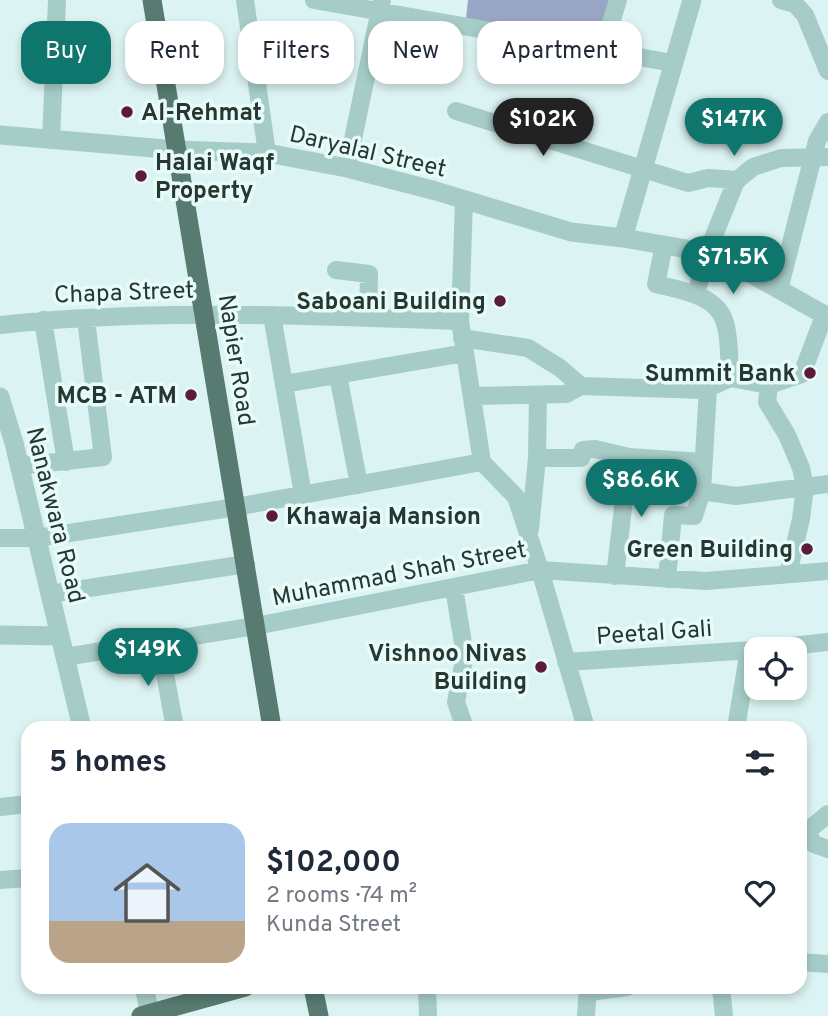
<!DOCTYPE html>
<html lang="en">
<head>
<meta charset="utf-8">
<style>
  :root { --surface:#fff; --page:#f6f6f7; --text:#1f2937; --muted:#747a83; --accent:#0f766e }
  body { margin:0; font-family:Overpass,sans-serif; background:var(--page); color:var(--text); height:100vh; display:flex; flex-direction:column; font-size:26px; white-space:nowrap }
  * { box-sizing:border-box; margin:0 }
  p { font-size:23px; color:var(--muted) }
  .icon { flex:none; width:38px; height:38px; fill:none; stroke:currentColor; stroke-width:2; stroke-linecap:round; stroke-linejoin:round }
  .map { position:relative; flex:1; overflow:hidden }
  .side { position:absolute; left:21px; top:721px; width:786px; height:273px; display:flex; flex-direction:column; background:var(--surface); border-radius:21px; box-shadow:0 4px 10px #0003 }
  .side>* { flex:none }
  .guide { position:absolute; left:21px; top:21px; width:788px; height:63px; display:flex; gap:14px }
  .controls { position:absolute; left:744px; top:637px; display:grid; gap:14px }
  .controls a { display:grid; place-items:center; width:63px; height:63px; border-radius:14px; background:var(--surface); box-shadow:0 4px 10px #0003; font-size:35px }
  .price { position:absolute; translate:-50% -60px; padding:0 16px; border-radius:24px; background:var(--accent); color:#fff; font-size:23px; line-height:46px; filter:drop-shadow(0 2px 4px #0008) }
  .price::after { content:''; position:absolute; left:50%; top:42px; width:21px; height:16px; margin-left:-10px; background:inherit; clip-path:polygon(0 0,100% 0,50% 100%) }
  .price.active { background:#222; color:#fff }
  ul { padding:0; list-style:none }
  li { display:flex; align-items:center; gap:21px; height:175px; padding:0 28px }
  li span { display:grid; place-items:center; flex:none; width:196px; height:140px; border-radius:21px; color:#555 }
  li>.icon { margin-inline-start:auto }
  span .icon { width:84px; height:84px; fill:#fffc; stroke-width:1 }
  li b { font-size:30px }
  h2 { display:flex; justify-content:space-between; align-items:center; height:84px; padding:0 28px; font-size:30px }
  .chip { padding:0 24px; border-radius:21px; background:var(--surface); box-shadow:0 4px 10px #0003; font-size:24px; line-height:63px }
  .chip.active { background:var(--accent); color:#fff }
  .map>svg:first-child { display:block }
  .green { fill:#99a5c4 }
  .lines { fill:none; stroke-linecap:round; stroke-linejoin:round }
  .minor { stroke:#a6ccc7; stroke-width:18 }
  .tertiary { stroke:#a6ccc7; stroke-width:19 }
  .primary { stroke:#577b71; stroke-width:19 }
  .poi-dot { fill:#5c1a3e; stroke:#e7fbf9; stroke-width:2.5 }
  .labels { text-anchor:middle; stroke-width:7; stroke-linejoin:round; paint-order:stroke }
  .poi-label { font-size:24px; font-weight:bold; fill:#273833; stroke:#e7fbf9; text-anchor:end }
  .street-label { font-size:24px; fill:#273833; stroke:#e7fbf9 }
</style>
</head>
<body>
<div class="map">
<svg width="828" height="1016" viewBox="0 0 828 1016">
  <rect width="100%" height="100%" fill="#dbf3f2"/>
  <path class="green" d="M468,0H618L602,52L465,28Z"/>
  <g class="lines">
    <path class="minor" d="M245,0L267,153
      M314,0L673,63
      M781,0L795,4L805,15L828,71
      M602,52L618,0
      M456,111L688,183L708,178L738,180
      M51,140L57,0
      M347,168L382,0
      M464,200L460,321L482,462L516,497L540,570L586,728
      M664,245L656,284C680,290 718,295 725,323C730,339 729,360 730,378
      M336,270L369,274L368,318
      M779,290L817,141L828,122
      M696,294L707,253L736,181L753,167L781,158L828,157
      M272,315L303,495
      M43,320L66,462
      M0,325C153,308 306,316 460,321
      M462,338L528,348L560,368L581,386L704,390L730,378L769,385L802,374L824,316
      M338,375L359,485
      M284,384L465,353
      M769,385L767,402L787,435L801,468L805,487L801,519L788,574
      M472,396L566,394L581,386
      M537,458H581L583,450L595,449L629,457L703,462
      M19,466L103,457L86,319
      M702,491L736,496L828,484
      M530,529L537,458L538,396
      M0,538H37L236,507L482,462
      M615,576L629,457
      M667,579L673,515L694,516L702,491L708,388
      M454,588L465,655L456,702L465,728
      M50,594L246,564
      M159,642L175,728
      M65,657L256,626L540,570L706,581L828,571
      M566,662L753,650L828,642
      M736,728L749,650
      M0,807L28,804
      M806,831L814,844L828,849
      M800,837L828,814
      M0,880L28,878
      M800,962L828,964
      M427,987L428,1016
      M721,987L724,1016
      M589,992L627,987
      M586,1016L588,987"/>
    <path class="tertiary" d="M0,135L177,150L267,153L347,168L436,191L571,232L623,238L716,254L828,317
      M623,238L692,0
      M0,397L14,443L82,728
      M0,635L60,636
      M144,987L150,1013"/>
    <path class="primary" d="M152,0L272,728
      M313,987L319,1016
      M141,1016L245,987"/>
  </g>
  <g class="poi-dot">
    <circle cx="127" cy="112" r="7"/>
    <circle cx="141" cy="176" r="7"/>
    <circle cx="500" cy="301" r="7"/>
    <circle cx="810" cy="373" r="7"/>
    <circle cx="191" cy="395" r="7"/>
    <circle cx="272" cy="516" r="7"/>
    <circle cx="807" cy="549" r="7"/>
    <circle cx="541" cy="667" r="7"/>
  </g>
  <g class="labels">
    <g class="poi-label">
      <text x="141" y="120" text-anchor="start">Al-Rehmat</text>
      <text x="155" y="170" text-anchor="start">Halai Waqf<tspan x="155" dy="28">Property</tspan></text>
      <text x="486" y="309">Saboani Building</text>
      <text x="796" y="381">Summit Bank</text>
      <text x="177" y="403">MCB - ATM</text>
      <text x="286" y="524" text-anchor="start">Khawaja Mansion</text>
      <text x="793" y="557">Green Building</text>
      <text x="527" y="661">Vishnoo Nivas<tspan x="527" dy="28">Building</tspan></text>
    </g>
    <g class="street-label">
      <text transform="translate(368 151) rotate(13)" y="8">Daryalal Street</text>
      <text transform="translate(124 292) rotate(-2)" y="8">Chapa Street</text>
      <text transform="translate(237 360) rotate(81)" y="8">Napier Road</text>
      <text transform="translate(56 515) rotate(76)" y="8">Nanakwara Road</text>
      <text transform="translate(399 573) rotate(-11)" y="8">Muhammad Shah Street</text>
      <text transform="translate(654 632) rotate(-4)" y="8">Peetal Gali</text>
    </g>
  </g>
</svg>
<div class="controls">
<a><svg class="icon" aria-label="locate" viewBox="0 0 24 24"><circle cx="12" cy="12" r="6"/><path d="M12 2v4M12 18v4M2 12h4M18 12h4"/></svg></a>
</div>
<b class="price active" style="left:543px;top:158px">$102K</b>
<b class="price" style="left:734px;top:158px">$147K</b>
<b class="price" style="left:733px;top:296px">$71.5K</b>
<b class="price" style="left:641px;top:519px">$86.6K</b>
<b class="price" style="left:148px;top:688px">$149K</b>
<div class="guide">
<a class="chip active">Buy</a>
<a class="chip">Rent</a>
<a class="chip">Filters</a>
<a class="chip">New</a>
<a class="chip">Apartment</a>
</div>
<section class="side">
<h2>5 homes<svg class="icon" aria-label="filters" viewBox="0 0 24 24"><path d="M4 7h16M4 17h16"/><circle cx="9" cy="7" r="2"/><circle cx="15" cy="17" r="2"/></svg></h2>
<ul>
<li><span style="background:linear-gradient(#a9c7e8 70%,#b9a48a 0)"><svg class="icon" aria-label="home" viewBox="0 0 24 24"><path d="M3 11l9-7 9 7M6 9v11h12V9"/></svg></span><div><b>$102,000</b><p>2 rooms · 74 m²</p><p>Kunda Street</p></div><svg class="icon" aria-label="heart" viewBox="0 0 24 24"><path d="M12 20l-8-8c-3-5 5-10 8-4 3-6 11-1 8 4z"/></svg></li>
</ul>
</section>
</div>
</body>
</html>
